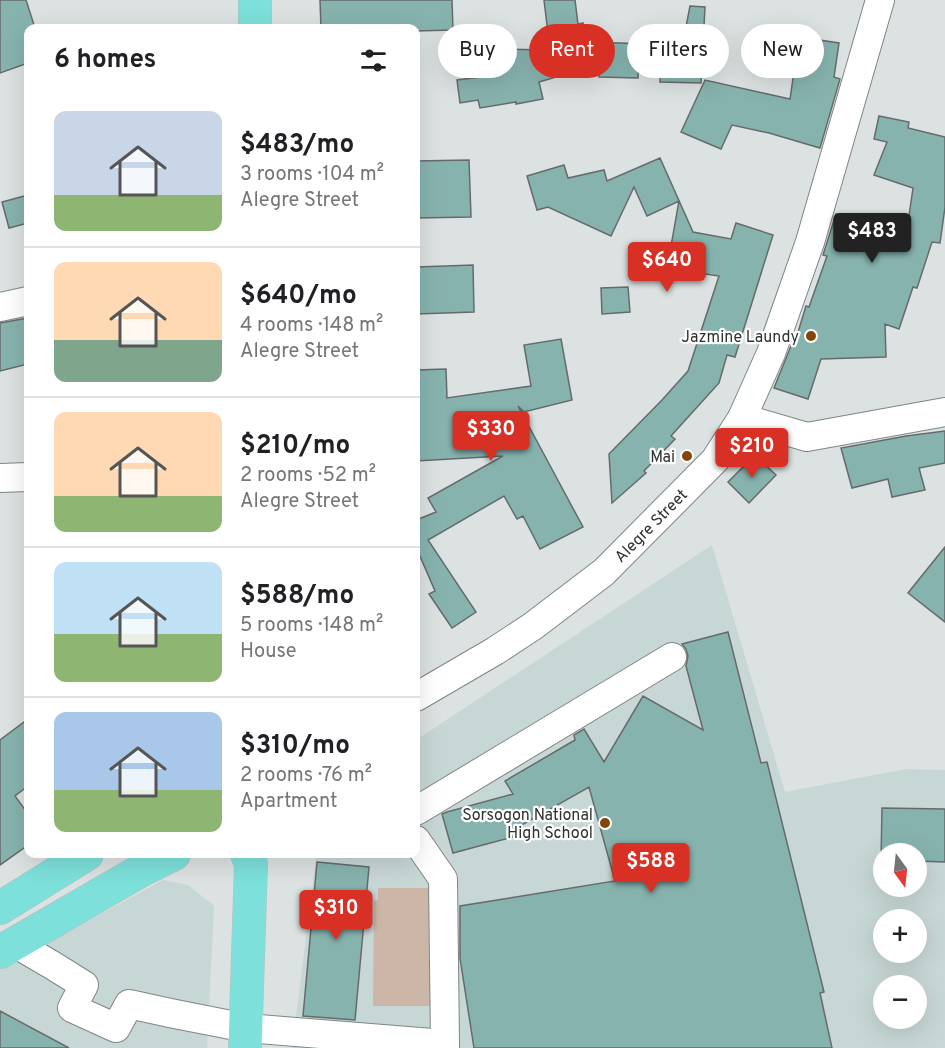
<!DOCTYPE html>
<html lang="en">
<head>
<meta charset="utf-8">
<style>
  :root { --surface:#fff; --page:#f2f2f2; --text:#202124; --muted:#757577; --line:#e0e0e0; --accent:#d93025 }
  body { margin:0; font-family:Overpass,sans-serif; background:var(--page); color:var(--text); height:100vh; display:flex; flex-direction:column; font-size:22px; white-space:nowrap }
  * { box-sizing:border-box; margin:0 }
  p { font-size:20px; color:var(--muted) }
  .icon { flex:none; width:33px; height:33px; fill:none; stroke:currentColor; stroke-width:2; stroke-linecap:round; stroke-linejoin:round }
  .map { position:relative; flex:1; overflow:hidden }
  .sheet { position:absolute; left:24px; top:24px; width:396px; height:834px; display:flex; flex-direction:column; background:var(--surface); border-radius:12px; box-shadow:0 6px 24px #0002 }
  .sheet>* { flex:none }
  .hud { position:absolute; left:438px; top:24px; width:417px; height:54px; display:flex; gap:12px }
  .needle { width:39px; rotate:165deg }
  .tools { position:absolute; left:873px; top:843px; display:grid; gap:12px }
  .tools a { display:grid; place-items:center; width:54px; height:54px; border-radius:50%; background:var(--surface); box-shadow:0 6px 24px #0002; font-size:30px }
  .price { position:absolute; translate:-50% -51px; padding:0 14px; border-radius:6px; background:var(--accent); color:#fff; font-size:20px; line-height:39px; filter:drop-shadow(0 2px 3px #0008) }
  .price::after { content:''; position:absolute; left:50%; top:36px; width:18px; height:14px; margin-left:-9px; background:inherit; clip-path:polygon(0 0,100% 0,50% 100%) }
  .price.selected { background:#222; color:#fff }
  ul { padding:0; list-style:none }
  li { display:flex; align-items:center; gap:18px; height:150px; padding:0 30px }
  li+li { border-top:2px solid var(--line) }
  li span { display:grid; place-items:center; flex:none; width:168px; height:120px; border-radius:12px; color:#555 }
  li>.icon { margin-inline-start:auto }
  span .icon { width:72px; height:72px; fill:#fffc; stroke-width:1 }
  li b { font-size:26px }
  h2 { display:flex; justify-content:space-between; align-items:center; height:72px; padding:0 30px; font-size:26px }
  .tag { padding:0 21px; border-radius:27px; background:var(--surface); box-shadow:0 6px 24px #0002; font-size:21px; line-height:54px }
  .tag.selected { background:var(--accent); color:#fff }
  .map>svg:first-child { display:block }
  .built { fill:#c7d7d5; fill-rule:evenodd }
  .green { fill:#cbb6a8 }
  .building { fill:#87b3af; stroke:#656b6b; stroke-width:1.5 }
  .lines { fill:none; stroke-linecap:round; stroke-linejoin:round }
  .minor-casing { stroke:#7f8685; stroke-width:30 }
  .major-casing { stroke:#bcbdbd; stroke-width:34 }
  .minor { stroke:#fff; stroke-width:28 }
  .major { stroke:#7de0da; stroke-width:33 }
  .poi-dot { fill:#844508; stroke:#fff; stroke-width:2 }
  .labels { text-anchor:middle; stroke-width:4.5; stroke-linejoin:round; paint-order:stroke }
  .poi-label { font-size:16px; fill:#2f3131; stroke:#fff; text-anchor:end }
  .street-label { font-size:16px; fill:#2f3131; stroke:#fff }
</style>
</head>
<body>
<div class="map">
<svg width="945" height="1048" viewBox="0 0 945 1048">
  <rect width="100%" height="100%" fill="#dbe2e1"/>
  <path class="built" d="M712,545L785,792L906,769L945,770V1048H292L316,858L352,854H416V740ZM884,854H916V886H884ZM884,920H916V952H884ZM884,986H916V1018H884Z
    M163,880L188,885L214,906L207,1048H0V969Z"/>
  <path class="green" d="M378,888H438L437,1006H373L374,901L378,900Z"/>
  <path class="building" d="M0,0H26L35,28H28V63L0,73Z
    M320,0H452L453,30L416,31V28H321Z
    M544,0H575L578,24L583,23L586,42L651,44V48L639,52L638,78L599,77L600,64L539,82L543,99L516,104V102L480,108L478,100L460,103L457,80L488,76L489,49L550,50Z
    M690,6L705,7L701,83L660,82L661,57L680,58Z
    M799,37L839,43L834,77L840,79L820,148L769,133L732,125L721,149L681,132L705,80L790,99Z
    M879,116L909,122L908,128L945,137V207L940,243L932,242L917,288L913,287L899,329L885,324L886,357L821,359L808,399L774,388L793,341L795,342L806,306L809,307L827,256L823,255L836,214L906,236L913,188L874,175L887,142L874,139Z
    M660,158L693,232L731,239L736,223L773,235L735,357L727,355L719,383L671,436L675,439L644,471L646,473L612,503L609,454L662,400L688,371L719,276L685,271L668,263L679,201L647,216L634,187L611,236L548,207L537,210L527,176L564,165L568,178L604,170L607,181Z
    M469,160L471,217L416,218V161Z
    M28,195V223L9,228L2,202Z
    M473,265L474,312L416,314V267Z
    M628,287L630,312L602,314L601,288Z
    M28,318V364L0,371V323Z
    M561,339L572,400L524,412L518,406L583,527L540,549L523,516L517,519L504,496L428,540L476,612L452,628L429,594L435,591L416,547V520L436,512L428,498L503,456L416,461V370L446,369L447,398L531,386L524,345Z
    M945,431V463L919,468L925,490L892,497L888,479L852,488L841,448L906,436Z
    M755,455L776,475L749,503L728,482Z
    M945,547V622L908,593Z
    M728,632L761,763L767,762L824,992L820,993L832,1048H474L460,958V906L615,881L589,787L518,827L520,835L453,853L442,814L447,812L513,794L505,781L575,740L574,735L584,729L604,762L643,696L703,730L686,666L688,656L686,649L682,644Z
    M28,719V786L15,796L28,814V845L0,865V740Z
    M882,808L945,809V862L916,861V854H884V861H881Z
    M317,862L369,867L355,1020L303,1016Z
    M0,1011L69,1048H0Z"/>
  <g class="lines">
    <defs>
      <g id="minor">
        <path d="M0,307L28,301"/>
        <path d="M742,418L807,437L945,412"/>
        <path d="M0,478L28,477"/>
        <path id="s1" d="M416,697L495,651L533,626L604,572L715,460L742,418L771,353L810,242L880,0"/>
        <path d="M416,811L672,657"/>
        <path d="M416,840L443,879L445,1044"/>
        <path d="M16,944L52,965L84,985L72,1008L116,1028L129,1004L170,1013L246,1028L445,1044V1048"/>
      </g>
      <path id="major" d="M255,28V0
        M0,908L87,854
        M0,952L140,871L174,854
        M245,1048L251,864L247,854"/>
    </defs>
    <use href="#minor" class="minor-casing"/>
    <use href="#major" class="major-casing"/>
    <use href="#minor" class="minor"/>
    <use href="#major" class="major"/>
  </g>
  <g class="poi-dot">
    <circle cx="811" cy="336" r="6"/>
    <circle cx="687" cy="456" r="6"/>
    <circle cx="605" cy="823" r="6"/>
  </g>
  <g class="labels">
    <g class="poi-label">
      <text x="799" y="342">Jazmine Laundy</text>
      <text x="675" y="462">Mai</text>
      <text x="593" y="820">Sorsogon National<tspan x="593" dy="18">High School</tspan></text>
    </g>
    <g class="street-label">
      <text dy="6" stroke="none"><textPath href="#s1" startOffset="292">Alegre Street</textPath></text>
    </g>
  </g>
</svg>
<div class="tools">
<a><svg class="needle" viewBox="-14 -14 28 28"><path d="M0-13l5 13h-10z" fill="#e53935"/><path d="M0 13l5-13h-10z" fill="#757577"/></svg></a>
<a>+</a>
<a>−</a>
</div>
<b class="price selected" style="left:872px;top:264px">$483</b>
<b class="price" style="left:667px;top:293px">$640</b>
<b class="price" style="left:491px;top:462px">$330</b>
<b class="price" style="left:752px;top:479px">$210</b>
<b class="price" style="left:651px;top:894px">$588</b>
<b class="price" style="left:336px;top:941px">$310</b>
<div class="hud">
<a class="tag">Buy</a>
<a class="tag selected">Rent</a>
<a class="tag">Filters</a>
<a class="tag">New</a>
</div>
<section class="sheet">
<h2>6 homes<svg class="icon" aria-label="filters" viewBox="0 0 24 24"><path d="M4 7h16M4 17h16"/><circle cx="9" cy="7" r="2"/><circle cx="15" cy="17" r="2"/></svg></h2>
<ul>
<li><span style="background:linear-gradient(#c9d6e8 70%,#8fb573 0)"><svg class="icon" aria-label="home" viewBox="0 0 24 24"><path d="M3 11l9-7 9 7M6 9v11h12V9"/></svg></span><div><b>$483/mo</b><p>3 rooms · 104 m²</p><p>Alegre Street</p></div></li>
<li><span style="background:linear-gradient(#ffd9b3 65%,#7fa58c 0)"><svg class="icon" aria-label="home" viewBox="0 0 24 24"><path d="M3 11l9-7 9 7M6 9v11h12V9"/></svg></span><div><b>$640/mo</b><p>4 rooms · 148 m²</p><p>Alegre Street</p></div></li>
<li><span style="background:linear-gradient(#ffd9b3 70%,#8fb573 0)"><svg class="icon" aria-label="home" viewBox="0 0 24 24"><path d="M3 11l9-7 9 7M6 9v11h12V9"/></svg></span><div><b>$210/mo</b><p>2 rooms · 52 m²</p><p>Alegre Street</p></div></li>
<li><span style="background:linear-gradient(#bfe0f5 60%,#8fb573 0)"><svg class="icon" aria-label="home" viewBox="0 0 24 24"><path d="M3 11l9-7 9 7M6 9v11h12V9"/></svg></span><div><b>$588/mo</b><p>5 rooms · 148 m²</p><p>House</p></div></li>
<li><span style="background:linear-gradient(#a9c7e8 65%,#8fb573 0)"><svg class="icon" aria-label="home" viewBox="0 0 24 24"><path d="M3 11l9-7 9 7M6 9v11h12V9"/></svg></span><div><b>$310/mo</b><p>2 rooms · 76 m²</p><p>Apartment</p></div></li>
</ul>
</section>
</div>
</body>
</html>
